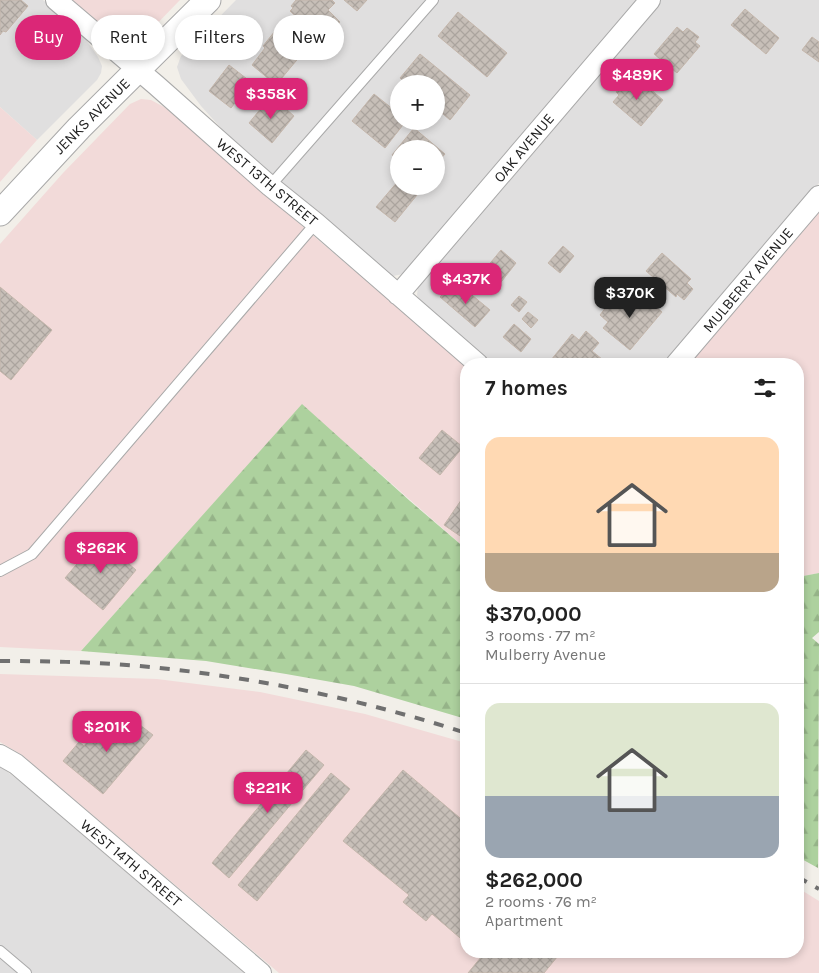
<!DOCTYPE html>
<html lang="en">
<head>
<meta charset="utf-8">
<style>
  :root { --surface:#fff; --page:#f2f2f2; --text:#222; --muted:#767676; --line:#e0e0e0; --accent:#db2777 }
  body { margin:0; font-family:Karla,sans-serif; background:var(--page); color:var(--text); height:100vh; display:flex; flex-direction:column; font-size:19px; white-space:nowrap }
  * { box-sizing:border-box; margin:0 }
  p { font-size:16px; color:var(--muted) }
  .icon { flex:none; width:28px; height:28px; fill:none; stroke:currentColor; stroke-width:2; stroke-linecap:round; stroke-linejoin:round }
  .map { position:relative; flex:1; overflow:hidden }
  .details { position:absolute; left:460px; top:358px; width:344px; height:600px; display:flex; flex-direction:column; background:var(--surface); border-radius:20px; box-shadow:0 2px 8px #0003 }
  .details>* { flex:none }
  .guide { position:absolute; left:15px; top:15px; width:370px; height:45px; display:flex; gap:10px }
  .tools { position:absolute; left:390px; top:75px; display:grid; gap:10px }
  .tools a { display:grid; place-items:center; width:55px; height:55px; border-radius:50%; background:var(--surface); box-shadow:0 2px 8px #0003; font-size:25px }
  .price { position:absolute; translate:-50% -42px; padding:0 11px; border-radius:10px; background:var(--accent); color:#fff; font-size:16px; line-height:32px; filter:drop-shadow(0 1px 2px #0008) }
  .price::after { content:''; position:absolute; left:50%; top:30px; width:15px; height:11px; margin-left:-8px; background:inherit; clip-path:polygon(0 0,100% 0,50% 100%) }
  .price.active { background:#222; color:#fff }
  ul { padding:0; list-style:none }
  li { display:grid; align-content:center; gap:10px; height:265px; padding:0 25px }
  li+li { border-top:1px solid var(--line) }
  li span { display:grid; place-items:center; height:155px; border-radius:15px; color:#555 }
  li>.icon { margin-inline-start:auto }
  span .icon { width:90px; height:90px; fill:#fffc; stroke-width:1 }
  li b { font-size:21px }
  h2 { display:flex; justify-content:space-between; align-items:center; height:60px; padding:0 25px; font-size:21px }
  .tag { padding:0 18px; border-radius:22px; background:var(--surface); box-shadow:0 2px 8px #0003; font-size:18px; line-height:45px }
  .tag.active { background:var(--accent); color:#fff }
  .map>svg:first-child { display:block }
  .residential { fill:#e0dfdf; fill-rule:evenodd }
  .commercial { fill:#f2dad9 }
  .forest { fill:url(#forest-firs) }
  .building { fill:url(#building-cross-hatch); stroke:#c4b6ab }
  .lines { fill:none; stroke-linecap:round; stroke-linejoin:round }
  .service-casing { stroke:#a9a9a9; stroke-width:12 }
  .minor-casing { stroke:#a9a9a9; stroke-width:22 }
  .tertiary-casing { stroke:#a9a9a9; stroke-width:27 }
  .service { stroke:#fff; stroke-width:10 }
  .minor { stroke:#fff; stroke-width:20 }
  .tertiary { stroke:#fff; stroke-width:25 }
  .rail { stroke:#707070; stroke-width:4; stroke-dasharray:10 10; stroke-linecap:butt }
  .labels { text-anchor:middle; stroke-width:4; stroke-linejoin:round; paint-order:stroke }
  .street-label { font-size:15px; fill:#222; stroke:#fff }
</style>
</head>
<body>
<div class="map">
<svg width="819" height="973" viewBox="0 0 819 973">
  <defs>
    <pattern id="forest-firs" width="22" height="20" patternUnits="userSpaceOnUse" patternTransform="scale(1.25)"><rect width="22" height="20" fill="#add19e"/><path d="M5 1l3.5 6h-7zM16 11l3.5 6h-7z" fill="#95b388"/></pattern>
    <pattern id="building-cross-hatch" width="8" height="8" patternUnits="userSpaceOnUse" patternTransform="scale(1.25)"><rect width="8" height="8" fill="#c7bfb8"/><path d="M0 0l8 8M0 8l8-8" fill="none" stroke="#aba49e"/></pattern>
  </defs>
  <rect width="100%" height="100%" fill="#f2efe9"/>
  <path class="residential" d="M0,0H43L80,31L98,57L102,66L101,73L97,80L37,140L0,107Z
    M236,0H639L410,269L403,274L393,276L388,275L289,191L231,139L201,106L181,79L177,67L181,56ZM399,84H436V121H399ZM399,149H436V186H399Z
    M661,0H819V183L665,364H492L421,304L417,295L418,287Z
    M0,766L22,783L244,973H0Z"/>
  <path class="commercial" d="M71,0H180L148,33L135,40L125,37L109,30Z
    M141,99L151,100L164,107L224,155L288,214L466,366V549L302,405L81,651L0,647V244L63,173L130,104Z
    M0,107L37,140L0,182Z
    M819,209V573L798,577V364H687Z
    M0,674L157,679L260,692L365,714L466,743V951H798V888L819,901V973H279L22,755L0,742Z"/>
  <path class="forest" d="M302,404L410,501L466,549V719L354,686L286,674L206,661L81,651Z
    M819,573V632L812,638L819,644L818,868L798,857V577Z"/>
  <path class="building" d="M0,0H21L28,6L6,32L3,31L0,35Z
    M296,0H332L335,3L328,10L340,22L322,41L290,11L293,8L291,6Z
    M344,0H367L357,11Z
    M745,9L779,38L766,54L731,25Z
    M458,12L507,53L487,77L438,36Z
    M279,26L306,49L276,85L252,65L265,48L263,46Z
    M677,27L683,32L687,28L699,37L695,42L700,46L677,73L654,54Z
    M812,37L819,42V62L802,50Z
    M420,54L470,95L450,120L436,108V84H407L400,78Z
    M229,65L251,82L231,108L209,91Z
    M635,76L663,100L641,126L613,102L619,95L616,92L621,85L625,88Z
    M374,94L399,114V121H406L385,148L352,121Z
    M271,96L294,116L272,143L249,123Z
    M414,128L445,154L436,164V149H399V160L392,155Z
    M399,180V186H407L417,195L395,222L376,207Z
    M563,246L574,256L560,273L548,263Z
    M501,250L516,263L498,286L482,273Z
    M662,253L691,279L687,283L693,289L684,300L677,294L676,297L646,271Z
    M461,286L490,310L475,327L440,297L449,287L455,293Z
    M0,287L52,330L11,380L0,371Z
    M636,290L662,312L630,350L603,328L608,322L600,315L610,302L619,309Z
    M519,296L527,302L519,312L511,305Z
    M528,312L538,320L531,328L522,319Z
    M514,324L531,339L521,352L503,337Z
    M586,331L599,343L592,351L608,364H555L551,360L572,334L579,340Z
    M442,430L463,447L440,475L419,458Z
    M466,493V540L444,525Z
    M99,538L136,570L103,610L65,578Z
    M109,716L122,727L126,723L135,730L140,725L153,735L103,794L63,761L79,742L84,746Z
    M306,750L324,765L229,878L212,863Z
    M403,770L466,823V943L432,914L426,921L403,902L409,895L343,841Z
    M331,773L350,789L257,901L238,885Z
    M486,951H562L544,973H468Z"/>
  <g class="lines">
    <defs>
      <path id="service" d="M270,186L433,0
        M0,571L32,554L316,223
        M0,951L26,973"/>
      <path id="minor" d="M56,0L156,85L270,186L316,223L478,364
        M398,295L650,0
        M676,364L819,196
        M0,755L16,764L261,973"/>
      <path id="tertiary" d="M0,213L79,128L208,0"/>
    </defs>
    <use href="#service" class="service-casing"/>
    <use href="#minor" class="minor-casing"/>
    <use href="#tertiary" class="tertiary-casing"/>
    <use href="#service" class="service"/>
    <use href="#minor" class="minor"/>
    <use href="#tertiary" class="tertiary"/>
    <path class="rail" d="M0,661C47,661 93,662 140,666C250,676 361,699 466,733
      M798,877L819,889"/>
  </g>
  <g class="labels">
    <g class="street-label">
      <text transform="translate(92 116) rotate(-45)" y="5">JENKS AVENUE</text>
      <text transform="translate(524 148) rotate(-50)" y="5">OAK AVENUE</text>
      <text transform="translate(267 182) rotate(40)" y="5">WEST 13TH STREET</text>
      <text transform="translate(748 280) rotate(-50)" y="5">MULBERRY AVENUE</text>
      <text transform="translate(131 863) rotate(40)" y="5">WEST 14TH STREET</text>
    </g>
  </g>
</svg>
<div class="tools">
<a>+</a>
<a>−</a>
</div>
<b class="price" style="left:637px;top:101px">$489K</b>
<b class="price" style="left:271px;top:120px">$358K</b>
<b class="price" style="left:466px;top:305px">$437K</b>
<b class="price active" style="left:630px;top:319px">$370K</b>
<b class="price" style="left:101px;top:574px">$262K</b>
<b class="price" style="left:107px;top:753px">$201K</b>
<b class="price" style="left:268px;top:814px">$221K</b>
<div class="guide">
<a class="tag active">Buy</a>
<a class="tag">Rent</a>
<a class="tag">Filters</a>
<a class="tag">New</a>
</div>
<section class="details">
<h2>7 homes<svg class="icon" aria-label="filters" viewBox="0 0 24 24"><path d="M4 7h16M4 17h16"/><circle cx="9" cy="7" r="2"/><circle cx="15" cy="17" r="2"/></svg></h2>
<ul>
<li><span style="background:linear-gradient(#ffd9b3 75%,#b9a48a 0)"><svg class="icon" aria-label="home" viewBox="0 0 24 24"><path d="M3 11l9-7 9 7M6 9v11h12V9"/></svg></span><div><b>$370,000</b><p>3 rooms · 77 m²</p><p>Mulberry Avenue</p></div></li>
<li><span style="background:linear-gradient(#dfe7d0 60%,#9aa5b1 0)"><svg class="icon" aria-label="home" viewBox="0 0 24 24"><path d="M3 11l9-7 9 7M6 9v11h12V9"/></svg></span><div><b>$262,000</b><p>2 rooms · 76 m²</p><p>Apartment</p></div></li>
</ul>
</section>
</div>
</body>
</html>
